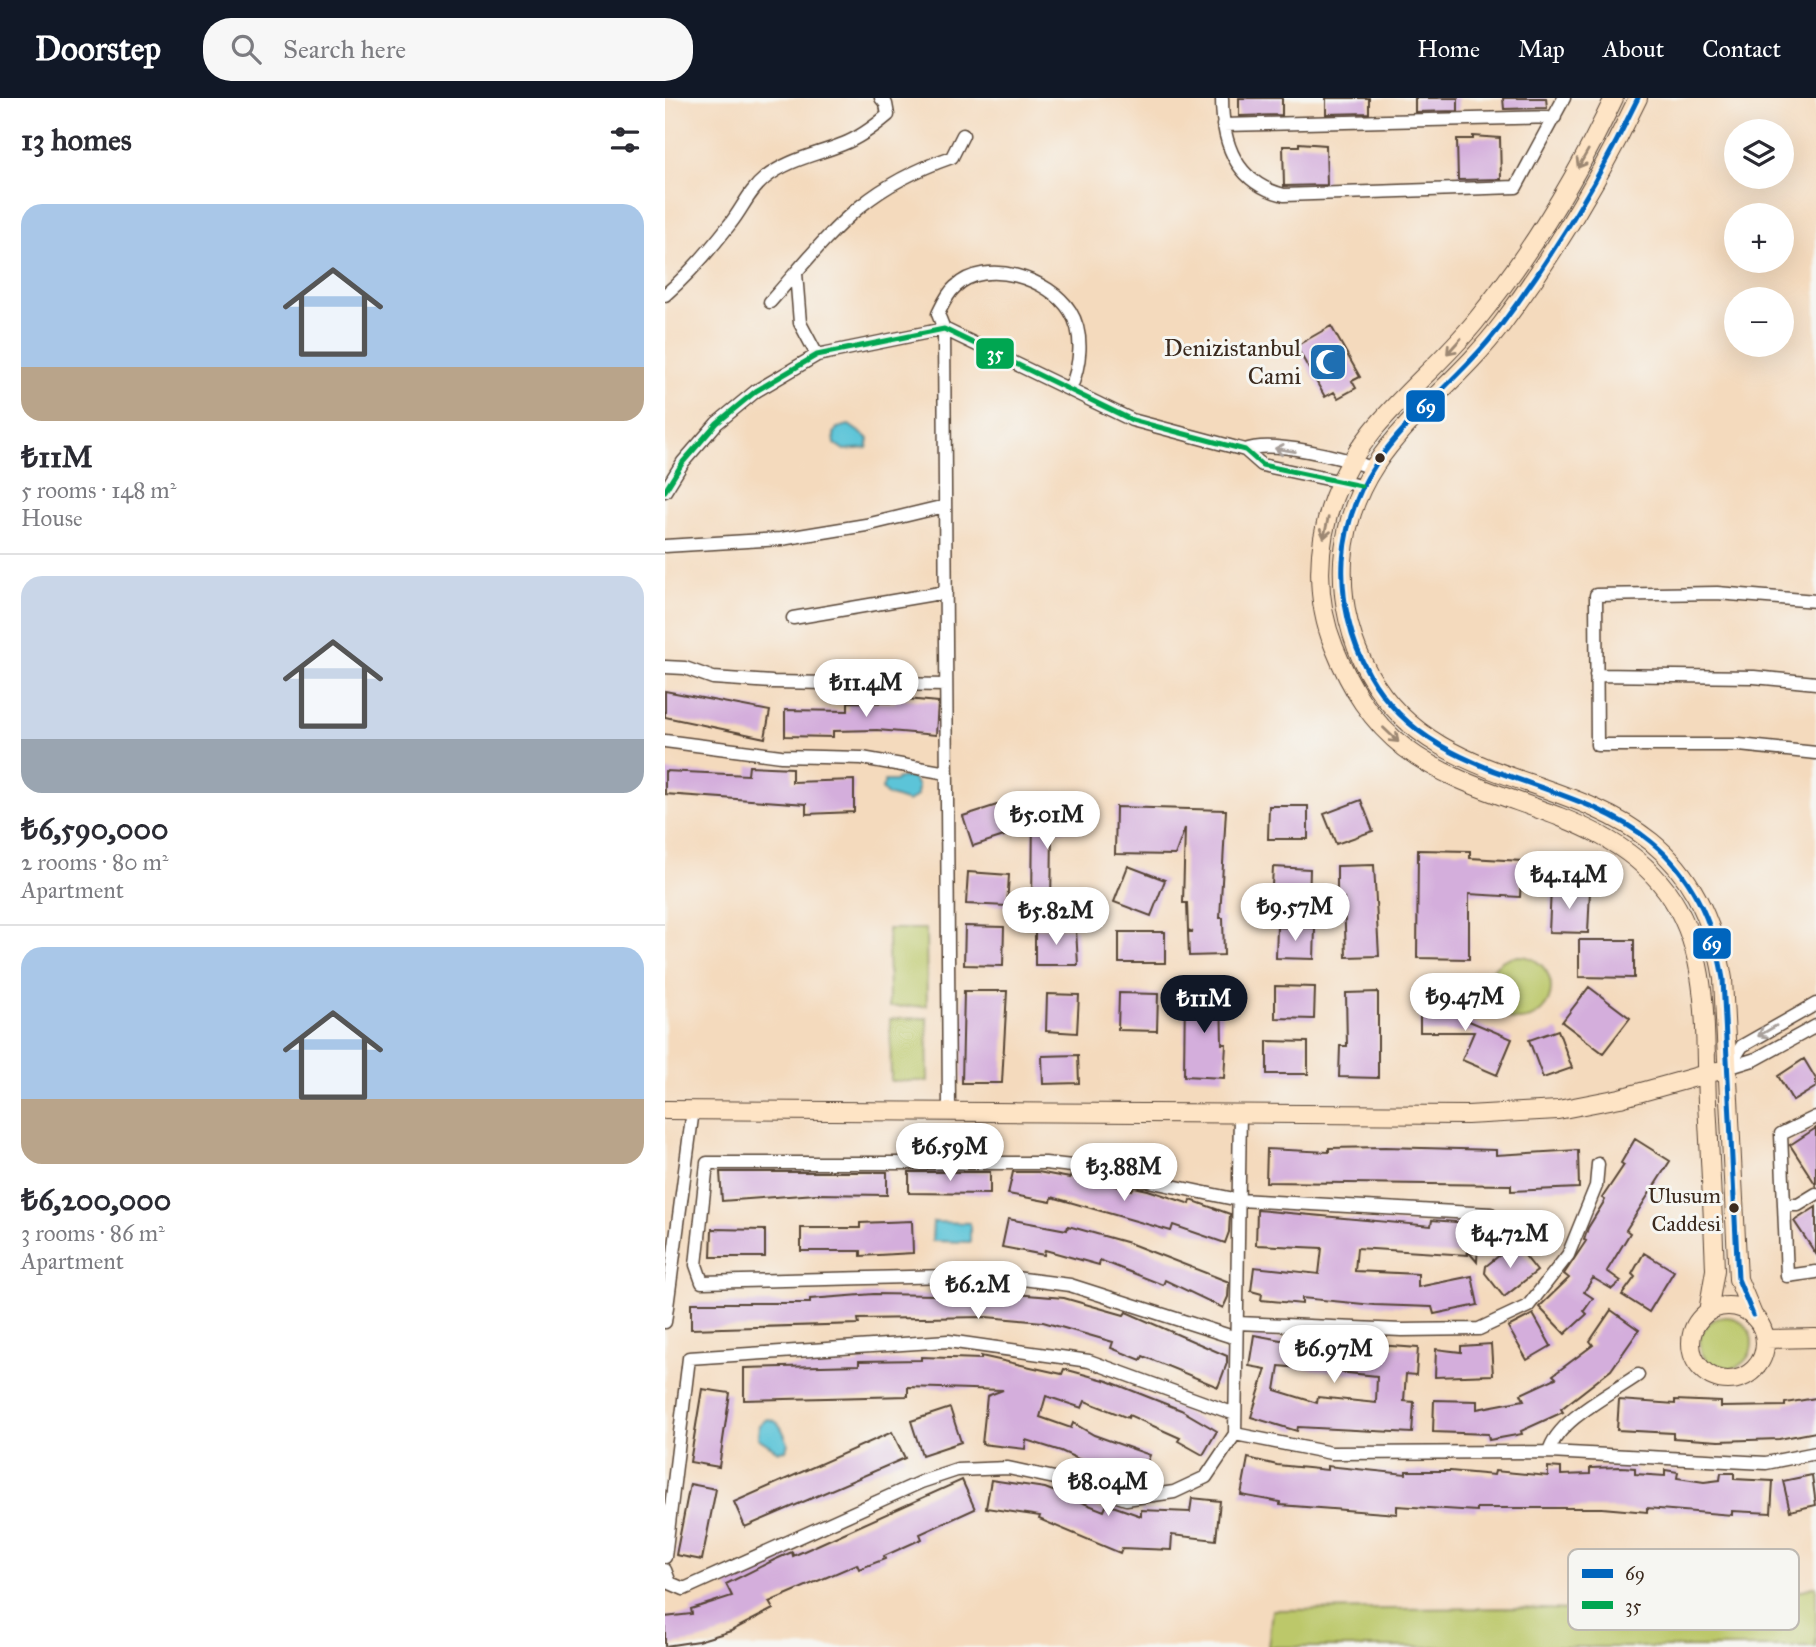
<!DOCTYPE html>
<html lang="en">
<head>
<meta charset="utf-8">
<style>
  :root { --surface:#fff; --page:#f7f7f7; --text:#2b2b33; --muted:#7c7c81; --line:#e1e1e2; --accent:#111827 }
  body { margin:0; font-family:"IM FELL Great Primer",serif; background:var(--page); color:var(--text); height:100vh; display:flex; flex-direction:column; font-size:26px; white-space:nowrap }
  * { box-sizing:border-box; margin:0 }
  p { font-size:23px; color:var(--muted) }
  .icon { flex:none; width:38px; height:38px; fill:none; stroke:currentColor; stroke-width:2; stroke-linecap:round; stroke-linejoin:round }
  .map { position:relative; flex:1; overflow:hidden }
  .panel { display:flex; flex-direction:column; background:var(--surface); width:665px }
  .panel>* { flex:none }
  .buttons { position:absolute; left:1059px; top:21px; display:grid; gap:14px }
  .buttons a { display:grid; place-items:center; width:70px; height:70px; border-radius:50%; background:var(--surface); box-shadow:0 7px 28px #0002; font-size:35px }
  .price { position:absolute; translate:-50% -60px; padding:0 16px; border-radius:24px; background:#fff; color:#222; font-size:23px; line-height:46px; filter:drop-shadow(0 2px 4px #0008) }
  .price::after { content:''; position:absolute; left:50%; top:42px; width:21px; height:16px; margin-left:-10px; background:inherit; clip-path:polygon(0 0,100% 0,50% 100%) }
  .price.selected { background:var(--accent); color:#fff }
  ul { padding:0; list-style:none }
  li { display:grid; align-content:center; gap:14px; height:371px; padding:0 21px }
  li+li { border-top:2px solid var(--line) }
  li span { display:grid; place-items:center; height:217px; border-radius:21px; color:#555 }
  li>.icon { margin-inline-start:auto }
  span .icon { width:126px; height:126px; fill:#fffc; stroke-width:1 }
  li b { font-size:30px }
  h2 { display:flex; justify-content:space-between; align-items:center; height:84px; padding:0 21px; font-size:30px }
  header { display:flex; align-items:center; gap:42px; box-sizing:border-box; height:98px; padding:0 35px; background:var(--accent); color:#fff }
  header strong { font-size:33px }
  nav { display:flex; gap:38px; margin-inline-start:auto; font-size:24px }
  .search { width:490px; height:63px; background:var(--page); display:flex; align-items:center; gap:18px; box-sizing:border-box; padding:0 24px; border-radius:28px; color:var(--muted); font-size:26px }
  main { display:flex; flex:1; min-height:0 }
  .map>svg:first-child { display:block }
  .green { fill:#bcc86a; stroke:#7c7944; stroke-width:2 }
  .water { fill:#5cc4d8; stroke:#4c777b; stroke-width:2 }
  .building { fill:#d4aedc; fill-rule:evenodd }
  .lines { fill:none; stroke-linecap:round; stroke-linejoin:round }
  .street-casing { stroke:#574436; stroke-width:15 }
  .secondary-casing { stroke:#574436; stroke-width:20 }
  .street { stroke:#fff; stroke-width:12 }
  .secondary { stroke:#fee4c5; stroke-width:18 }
  .bus-1-casing { stroke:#f6f6f2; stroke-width:10 }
  .bus-2-casing { stroke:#f6f6f2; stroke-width:10 }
  .bus-1 { stroke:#0065bd; stroke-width:5 }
  .bus-2 { stroke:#00a651; stroke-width:5 }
  .oneway { stroke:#9c8772 }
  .oneway2 { stroke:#a79f9a }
  .bus-dot { fill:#3b2a1e; stroke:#f6f6f2; stroke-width:2.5 }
  .labels { text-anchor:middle; stroke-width:6; stroke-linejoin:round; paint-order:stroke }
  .bus-label { font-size:22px; fill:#3b2a1e; stroke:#f6f6f2; text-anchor:end }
  .poi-label { font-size:24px; fill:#3b2a1e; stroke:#f6f6f2; text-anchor:end }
  .key { fill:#f6f6f2; stroke:#beb9b2; stroke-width:2 }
  .key-label { font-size:19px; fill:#3b2a1e }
  .line-badge { stroke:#f6f6f2; stroke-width:2.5 }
  .badge-label { font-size:19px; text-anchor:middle; font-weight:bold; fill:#fff }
</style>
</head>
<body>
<header>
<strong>Doorstep</strong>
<div class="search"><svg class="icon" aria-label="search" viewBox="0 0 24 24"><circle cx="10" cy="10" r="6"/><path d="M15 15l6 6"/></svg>Search here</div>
<nav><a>Home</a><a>Map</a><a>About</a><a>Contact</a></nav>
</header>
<main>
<section class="panel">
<h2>13 homes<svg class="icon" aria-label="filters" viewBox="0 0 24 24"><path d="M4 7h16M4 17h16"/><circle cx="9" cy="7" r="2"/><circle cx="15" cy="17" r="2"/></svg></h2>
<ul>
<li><span style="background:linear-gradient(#a9c7e8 75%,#b9a48a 0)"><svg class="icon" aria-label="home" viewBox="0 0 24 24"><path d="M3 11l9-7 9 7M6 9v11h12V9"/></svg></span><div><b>₺11M</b><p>5 rooms · 148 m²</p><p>House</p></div></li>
<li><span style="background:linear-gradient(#c9d6e8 75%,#9aa5b1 0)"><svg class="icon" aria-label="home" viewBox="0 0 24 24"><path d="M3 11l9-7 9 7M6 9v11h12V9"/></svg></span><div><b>₺6,590,000</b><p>2 rooms · 80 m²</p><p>Apartment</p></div></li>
<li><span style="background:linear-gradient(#a9c7e8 70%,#b9a48a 0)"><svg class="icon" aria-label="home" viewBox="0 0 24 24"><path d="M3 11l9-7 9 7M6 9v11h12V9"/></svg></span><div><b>₺6,200,000</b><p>3 rooms · 86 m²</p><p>Apartment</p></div></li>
</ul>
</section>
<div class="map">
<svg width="1151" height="1549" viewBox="0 0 1151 1549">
  <rect width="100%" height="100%" fill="#f6f6f2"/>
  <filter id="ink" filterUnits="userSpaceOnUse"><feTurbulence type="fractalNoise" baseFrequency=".0143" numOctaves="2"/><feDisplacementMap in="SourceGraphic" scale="14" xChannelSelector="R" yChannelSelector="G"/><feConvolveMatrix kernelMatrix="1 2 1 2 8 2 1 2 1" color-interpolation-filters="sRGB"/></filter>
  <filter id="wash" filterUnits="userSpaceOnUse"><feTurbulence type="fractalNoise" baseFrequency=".00686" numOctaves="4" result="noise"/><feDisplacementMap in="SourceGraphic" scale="28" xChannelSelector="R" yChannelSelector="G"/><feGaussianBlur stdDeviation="1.57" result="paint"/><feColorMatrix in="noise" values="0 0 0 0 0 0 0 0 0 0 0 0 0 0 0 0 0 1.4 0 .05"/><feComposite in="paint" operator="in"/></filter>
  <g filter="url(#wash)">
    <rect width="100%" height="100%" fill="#f4dabd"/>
    <path class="green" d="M223,831H261L262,908L224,909Z
      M822 890a32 32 0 1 1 64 0a32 32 0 1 1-64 0Z
      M262,920L263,983H226L225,921Z
      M1035 1245a26 26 0 1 1 52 0a26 26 0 1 1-52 0Z
      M1151,1488V1549H603L607,1512L849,1510L1053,1517Z"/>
    <path class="water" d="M184,327L204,341L202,350L179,352L170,346L169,336L172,330Z
      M237,679L247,680L253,688L252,698L243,704L222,697L217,691L220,683H230Z
      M856,1111L864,1115L873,1112L882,1116L885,1125L881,1135L868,1138L859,1127L853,1125L850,1118Z
      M268,1124L305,1125V1144L267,1143Z
      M102,1321C117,1322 118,1335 123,1345L121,1352L113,1353L93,1340L94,1327Z"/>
    <g id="blocks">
      <path class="building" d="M574,0H617V17L574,18Z
        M661,0H704V15L661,16Z
        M750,0H793V13L750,14Z
        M838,0H881L882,10L839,11Z
        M808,38L835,40L836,81L793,82L792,41H808Z
        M634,45L661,47L662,87L619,88L618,48H634Z
        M666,228L695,279L687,283L691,290L673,300L669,294L660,299L631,248Z
        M0,593L105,613L100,640L0,619Z
        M231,600L273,604L271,637L212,632L168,633V639L120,638V612L183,613V604L230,605Z
        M84,668L127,670V684L189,682V714L141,716V706L0,696V673L83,677Z
        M696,702L708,733L671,746L659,716Z
        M335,706L345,736L308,748L298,718Z
        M604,708H643V741H603Z
        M451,709L561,712L555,820H558L559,857L524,858L523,834H528L523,832L522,805H518L520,730L510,757L450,756Z
        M368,712L414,713L413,733H387L386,811L367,809Z
        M753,752L805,753V760L857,763L855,799L804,796V861L752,860Z
        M709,767L714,858L681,859L679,800H672V768Z
        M463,768L500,782L486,818L449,804Z
        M608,769L645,771L644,808L606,806Z
        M303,774L344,777L342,808L301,806Z
        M886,790L925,792L923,835L884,834Z
        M300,828L339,829L338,868L299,867Z
        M612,829L650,830L649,861L611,860Z
        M370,830L411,831L413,867H370Z
        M454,834H500V865H454Z
        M914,842H969V880L914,879Z
        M610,888L650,889L649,921L610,920Z
        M924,889L965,920L938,955L897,924Z
        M299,893H342L337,985H297Z
        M520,893H556L557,946H561L559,980L519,978Z
        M713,894V980L674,979L675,948H682L681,895Z
        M454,895L493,896L492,933L453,932Z
        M382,896L414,897L412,935L381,933Z
        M755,901H797V920L847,941L832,977L797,962L809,934H755Z
        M893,932L907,970L878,980L864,942Z
        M602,943L643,944V976H602Z
        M413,957L414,985L378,986L377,958Z
        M1139,961L1151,981V989L1128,1003L1113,978Z
        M1151,1030V1087L1125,1047Z
        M970,1041L1005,1063L961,1132L965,1135L942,1173L956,1183L947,1191L928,1180L919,1194L928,1200L919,1213L922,1216L900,1236L874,1209L904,1180L899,1176L921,1143L919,1142L923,1130L940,1102L937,1100L959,1067L956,1065Z
        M720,1049L831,1052V1057L913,1052L914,1090L846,1093V1087L601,1084L602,1051L664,1054V1050Z
        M55,1074H222V1097L151,1096L57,1103Z
        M244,1074H325V1096L244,1095Z
        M348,1074H373L405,1080L406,1077L467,1092L469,1089L483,1092L525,1106L526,1102L565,1116L564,1134L560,1145L508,1127L506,1133L387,1099L386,1104L343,1096Z
        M1151,1109V1156L1129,1123Z
        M592,1112L766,1128L767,1122L814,1126L812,1164L802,1152L803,1157L692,1150L690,1173L753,1176V1189L807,1178L813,1207L769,1216L767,1209L709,1207L637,1200V1206L596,1202L597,1196L586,1193L589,1169L654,1176L657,1150L591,1147Z
        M343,1121L402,1132L403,1128L464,1145L564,1184L563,1199L558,1210L500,1182L498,1187L435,1162L434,1167L380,1152L379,1157L337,1149Z
        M247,1123L248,1155L196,1158V1153H136V1130H195V1125Z
        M47,1131L100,1132V1159H46Z
        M850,1145L872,1173L839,1199L820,1175L821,1168Z
        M979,1155L1009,1173L984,1214L957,1197L970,1179L967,1176Z
        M271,1194H323L399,1200L459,1217L461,1214L562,1258V1265L553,1289L478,1258L476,1262L446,1250L448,1244L378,1224L321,1219L193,1221L194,1226L26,1231V1205H145V1201L209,1196L271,1197Z
        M946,1212L974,1232L946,1272L896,1311L898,1314L856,1333L857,1336L824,1342L823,1336L768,1334L769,1302L812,1303V1311L859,1302L856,1296L891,1280L888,1277L928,1247L925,1243Z
        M868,1216L886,1248L862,1262L843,1229Z
        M589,1237L632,1245V1241L753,1250L751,1277L741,1276L739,1303L749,1304L747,1335L633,1329L632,1333L586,1319L601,1271L584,1268ZM614,1268L712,1278L711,1305L653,1299L652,1305L610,1292Z
        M826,1246L828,1277L770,1279L771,1251L796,1254V1248Z
        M316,1258L397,1276L399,1271L443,1283L516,1312L552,1333L538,1357L513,1343L515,1340L464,1317L463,1320L420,1303L417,1310L381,1298L375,1319L406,1330L408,1325L429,1337L485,1357L476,1380L455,1371L452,1379L396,1353L361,1342L360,1351L317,1346L322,1298L338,1292L243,1289V1298L79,1302V1270L194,1267V1263L256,1262V1259L316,1261Z
        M37,1291L65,1295L54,1369L25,1364Z
        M1151,1300V1334L1114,1341L1054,1343L1008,1340V1335L952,1332L954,1302L1010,1306V1302L1056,1304V1309L1120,1308V1305Z
        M285,1310L296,1344L257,1357L246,1323Z
        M227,1334L240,1360L80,1429L69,1404Z
        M583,1360L612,1367L662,1372V1368L741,1376V1373H785L829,1377L830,1373L883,1378V1369L896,1370V1377L925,1376V1370L957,1369L970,1370V1376L1000,1378V1372L1013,1374L1012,1380L1039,1384L1055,1382L1056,1375H1069V1381L1108,1383L1106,1415L1067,1413V1417L982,1410V1414L937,1410H812V1413L732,1408V1416L615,1407V1404L576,1397Z
        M1147,1377L1151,1407L1125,1413L1118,1383Z
        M297,1382L310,1411L255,1436L257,1441L219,1458L220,1461L194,1471L192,1466L104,1504L108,1511L66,1533L33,1543L0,1548V1519L27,1516L26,1511L67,1498L61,1486L109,1462L127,1454L128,1458Z
        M326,1382L380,1390L439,1413L442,1406L476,1418V1412L525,1414L527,1400L555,1403L551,1442L507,1437L506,1452L457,1450L455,1455L374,1421L375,1418L321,1410Z
        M25,1386L51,1391L37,1462L11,1457Z"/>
    </g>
  </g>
  <g filter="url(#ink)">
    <use href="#blocks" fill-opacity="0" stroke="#574436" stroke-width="2"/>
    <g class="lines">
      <defs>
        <path id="street" d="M557,0C557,46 571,85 619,97L851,89L899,0
          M558,27L890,19
          M131,175L135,225L152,257
          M0,197C24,176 45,152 65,126C78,110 83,94 100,80C124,61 151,57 178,46C194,40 210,28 223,17L221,6L216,0
          M105,204C167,134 195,91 287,59L298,37
          M580,352C607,341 679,360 707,370
          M0,393L18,364L52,325L91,293L152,257L279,231L467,322L580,352L597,367L696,388
          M0,448L116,441L201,427L280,408
          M1151,503L1052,495L931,497L932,647H1074L1151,655
          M128,520L281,494
          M0,569L20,570L48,580L107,584L281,587
          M931,577L1089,579L1151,585
          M0,643L116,658L197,660L282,675
          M1062,970L1091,961L1151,928
          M1063,970L1077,948L1151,906
          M284,1014L279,231L273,216C278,206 282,196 290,189C321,159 385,181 405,213C420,237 415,268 405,292
          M1151,1019L1116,1036L1122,1178L1151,1174
          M1119,1107H1133L1151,1096
          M0,1224L28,1012
          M572,1225L737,1232L814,1231L863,1208L903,1157L931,1088L933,1066
          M571,1240L405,1187L326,1177L37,1184L31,1167L42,1065H380L416,1069L574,1102L826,1116
          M570,1336L666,1355L884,1354L1101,1365L1151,1355
          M884,1354C891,1323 946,1296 973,1277
          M0,1459L24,1260L283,1243L424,1263L570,1316
          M0,1472L5,1485L19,1491L256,1384L292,1372L343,1370L413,1385L461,1401L509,1394L541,1379L570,1336L575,1015"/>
        <path id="secondary" d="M949,0C912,79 865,156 810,224C762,283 696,325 669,399C651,447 650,502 669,549C685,589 706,624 740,650C820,711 937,707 1001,792C1046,853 1039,932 1042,1004C1045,1060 1048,1116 1050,1172L1043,1214
          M973,0C935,80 890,155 837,226C775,308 685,350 678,463C676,502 685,542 704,576C791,731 1020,644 1058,881L1073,1181L1088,1217
          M0,1012L802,1017L893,1012L955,1000L1052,973
          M1026 1245a37 37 0 1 1 74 0a37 37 0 1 1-74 0Z
          M1101,1241L1151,1240"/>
      </defs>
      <use href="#street" class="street-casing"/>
      <use href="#secondary" class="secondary-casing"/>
      <use href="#street" class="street"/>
      <use href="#secondary" class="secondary"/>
      <defs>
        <path id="bus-1" d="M973,0C935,80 890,155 837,226C775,308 685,350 678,463C676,502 685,542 704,576C791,731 1020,644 1058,881L1073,1181L1088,1217"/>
        <path id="bus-2" d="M0,393L18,364L52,325L91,293L152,257L279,231L467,322L580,352L597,367L696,388"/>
      </defs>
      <use href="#bus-1" class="bus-1-casing"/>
      <use href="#bus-2" class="bus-2-casing"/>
      <use href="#bus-1" class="bus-1"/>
      <use href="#bus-2" class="bus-2"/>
    </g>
    <defs><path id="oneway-shaft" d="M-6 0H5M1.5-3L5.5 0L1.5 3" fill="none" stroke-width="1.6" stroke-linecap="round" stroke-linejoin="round" transform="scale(1.75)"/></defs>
    <g class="oneway">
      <use href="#oneway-shaft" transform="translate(918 61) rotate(120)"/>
      <use href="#oneway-shaft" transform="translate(789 248) rotate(132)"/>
      <use href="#oneway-shaft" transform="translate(661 430) rotate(102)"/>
      <use href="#oneway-shaft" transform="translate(726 637) rotate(44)"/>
    </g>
    <g class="oneway2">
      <use href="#oneway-shaft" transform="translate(620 352) rotate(-171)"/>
      <use href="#oneway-shaft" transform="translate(1102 933) rotate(150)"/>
    </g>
  </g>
  <defs>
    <symbol id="mosque-square" viewBox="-11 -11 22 22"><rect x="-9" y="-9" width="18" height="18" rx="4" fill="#1f6fb2" stroke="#f6f6f2"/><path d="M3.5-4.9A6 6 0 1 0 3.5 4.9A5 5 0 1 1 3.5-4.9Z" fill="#fff"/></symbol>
  </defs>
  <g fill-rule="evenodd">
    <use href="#mosque-square" x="641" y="242" width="44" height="44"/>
  </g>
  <g class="bus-dot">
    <circle cx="715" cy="360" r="6"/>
    <circle cx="1069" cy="1110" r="6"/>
  </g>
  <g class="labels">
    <g class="bus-label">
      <text x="1056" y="1105">Ulusum<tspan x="1056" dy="28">Caddesi</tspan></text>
    </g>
    <g class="poi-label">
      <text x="636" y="258">Denizistanbul<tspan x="636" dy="28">Cami</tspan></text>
    </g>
  </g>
  <rect x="903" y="1451" width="231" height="81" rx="10" class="key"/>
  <rect x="917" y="1471" width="31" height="9" fill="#0065bd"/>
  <rect x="917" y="1503" width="31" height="8" fill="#00a651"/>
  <g class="key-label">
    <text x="960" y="1482">69</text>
    <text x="960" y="1514">35</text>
  </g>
  <g class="line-badge">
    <rect x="310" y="239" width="40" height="33" rx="7" fill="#00a651"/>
    <rect x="740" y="291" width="41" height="34" rx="7" fill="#0065bd"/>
    <rect x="1027" y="829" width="40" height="33" rx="7" fill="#0065bd"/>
  </g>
  <g class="badge-label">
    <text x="330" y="262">35</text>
    <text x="761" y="315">69</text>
    <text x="1047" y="852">69</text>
  </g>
</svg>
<div class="buttons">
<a><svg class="icon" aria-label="layers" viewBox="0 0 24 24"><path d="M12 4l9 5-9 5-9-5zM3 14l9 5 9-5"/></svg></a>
<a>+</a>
<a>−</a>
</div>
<b class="price" style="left:201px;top:621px">₺11.4M</b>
<b class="price" style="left:382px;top:753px">₺5.01M</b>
<b class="price" style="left:904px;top:813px">₺4.14M</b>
<b class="price" style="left:630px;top:845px">₺9.57M</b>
<b class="price" style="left:391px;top:849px">₺5.82M</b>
<b class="price" style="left:800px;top:935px">₺9.47M</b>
<b class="price selected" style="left:539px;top:937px">₺11M</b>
<b class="price" style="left:285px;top:1085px">₺6.59M</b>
<b class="price" style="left:459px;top:1105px">₺3.88M</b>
<b class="price" style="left:845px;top:1172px">₺4.72M</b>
<b class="price" style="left:313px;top:1223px">₺6.2M</b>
<b class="price" style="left:669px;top:1287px">₺6.97M</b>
<b class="price" style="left:443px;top:1420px">₺8.04M</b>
</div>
</main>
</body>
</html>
